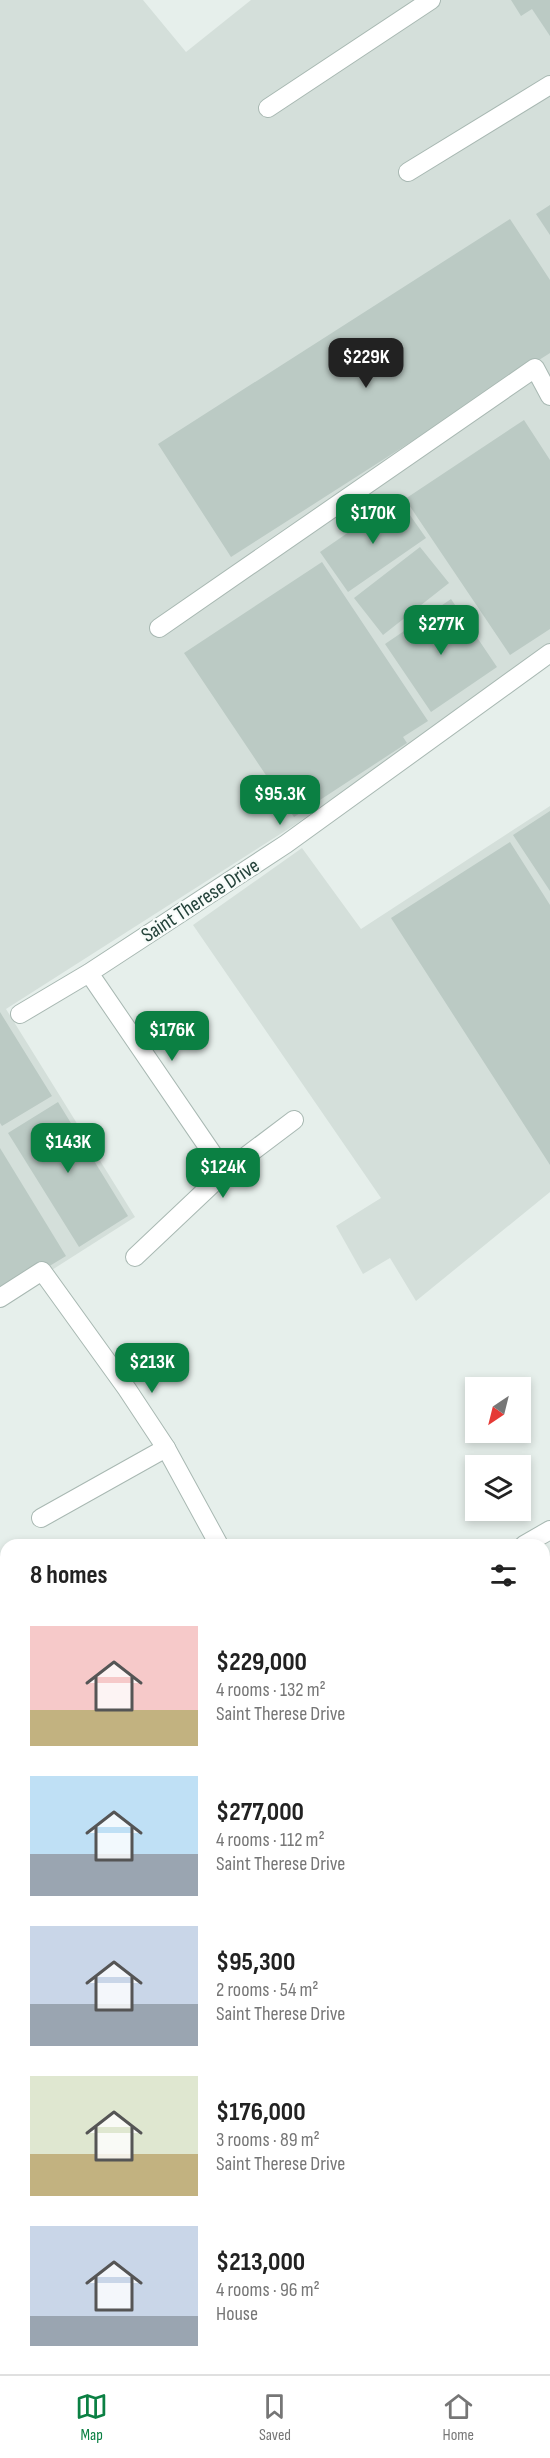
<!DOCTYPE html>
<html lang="en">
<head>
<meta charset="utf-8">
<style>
  :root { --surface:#fff; --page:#f6f6f6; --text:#222; --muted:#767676; --line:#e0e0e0; --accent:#0b8043 }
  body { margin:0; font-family:"Sofia Sans Condensed",sans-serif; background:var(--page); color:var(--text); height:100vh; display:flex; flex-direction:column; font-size:22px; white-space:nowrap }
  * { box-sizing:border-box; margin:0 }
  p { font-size:20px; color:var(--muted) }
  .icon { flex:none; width:33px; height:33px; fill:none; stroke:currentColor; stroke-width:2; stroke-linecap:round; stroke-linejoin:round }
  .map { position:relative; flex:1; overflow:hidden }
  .panel { position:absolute; left:0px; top:1539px; width:550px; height:836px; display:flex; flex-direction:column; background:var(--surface); border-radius:18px 18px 0 0; box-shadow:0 3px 9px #0003 }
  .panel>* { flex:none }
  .needle { width:39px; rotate:215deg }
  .controls { position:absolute; left:465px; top:1377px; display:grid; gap:12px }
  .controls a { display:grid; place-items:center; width:66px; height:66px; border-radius:0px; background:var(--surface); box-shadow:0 3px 9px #0003; font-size:30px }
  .price { position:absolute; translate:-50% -51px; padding:0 14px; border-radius:12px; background:var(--accent); color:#fff; font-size:20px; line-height:39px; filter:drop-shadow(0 2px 3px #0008) }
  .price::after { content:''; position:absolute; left:50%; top:36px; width:18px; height:14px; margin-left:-9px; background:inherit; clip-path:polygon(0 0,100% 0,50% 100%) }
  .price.current { background:#222; color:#fff }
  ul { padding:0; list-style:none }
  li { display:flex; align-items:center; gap:18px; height:150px; padding:0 30px }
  li span { display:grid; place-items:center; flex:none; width:168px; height:120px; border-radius:0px; color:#555 }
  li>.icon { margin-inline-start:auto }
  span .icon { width:72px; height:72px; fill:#fffc; stroke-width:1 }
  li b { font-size:26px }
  h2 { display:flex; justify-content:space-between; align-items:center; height:72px; padding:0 30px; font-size:26px }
  .tab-bar { display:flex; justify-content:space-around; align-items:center; height:84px; border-top:2px solid var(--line); background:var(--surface); font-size:16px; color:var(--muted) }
  .tab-bar a { display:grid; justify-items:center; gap:3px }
  .tab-bar .current { color:var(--accent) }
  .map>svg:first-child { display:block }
  .built { fill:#d4dfda }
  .building { fill:#bbcac4 }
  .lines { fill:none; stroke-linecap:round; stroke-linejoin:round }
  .lane-casing { stroke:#a8b8b2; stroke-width:20 }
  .street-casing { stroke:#a8b8b2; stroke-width:20 }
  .lane { stroke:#fff; stroke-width:18 }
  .street { stroke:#fff; stroke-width:18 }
  .labels { text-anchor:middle; stroke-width:4.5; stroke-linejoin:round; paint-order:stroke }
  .street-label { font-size:21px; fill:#24423a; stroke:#f7fbf9 }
</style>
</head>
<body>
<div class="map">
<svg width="550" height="2374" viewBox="0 0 550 2374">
  <rect width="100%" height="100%" fill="#e6efeb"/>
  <path class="built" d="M0,0H143L186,52L251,0H550V646L296,824L6,1009L135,1217L0,1303Z
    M550,806V1192L416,1301L390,1258L363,1274L336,1226L381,1198L193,925L302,848L361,929Z
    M0,1562L6,1572V1713L0,1717Z"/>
  <path class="building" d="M511,0H550V36L532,9L521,16Z
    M550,205V235L536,214Z
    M510,219L550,280V353L231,557L158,444Z
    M524,420L550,460V629L510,655L405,499Z
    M398,498L426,538L348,592L320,552Z
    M420,547L449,583L383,635L354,598Z
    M322,562L428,721L403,737L407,743L294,817L184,653Z
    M451,599L497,667L431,712L385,644Z
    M550,811V891L513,835Z
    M510,842L550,905V1165L391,918Z
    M0,1012L52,1096L2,1126L0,1123Z
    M58,1102L128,1216L79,1247L8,1133Z
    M0,1148L66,1256L0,1296Z"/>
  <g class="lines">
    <defs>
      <path id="lane" d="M268,108L431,0
        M408,172L550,85
        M159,628L535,368L550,396
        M41,1518L166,1448
        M544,1804L550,1801
        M0,2001L6,2010"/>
      <path id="street" d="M89,973L225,1172
        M20,1014L89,973L286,844L550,653
        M135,1257L225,1172L294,1120
        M0,1298L42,1271L127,1389L166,1448L219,1545
        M524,1545L550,1530
        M0,1863L6,1860
        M544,1919L550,1926
        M544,2070L550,2068
        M0,2303L6,2301"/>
    </defs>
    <use href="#lane" class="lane-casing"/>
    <use href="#street" class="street-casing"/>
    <use href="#lane" class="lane"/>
    <use href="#street" class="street"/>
  </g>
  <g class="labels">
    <g class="street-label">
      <text transform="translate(200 900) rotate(-33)" y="7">Saint Therese Drive</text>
    </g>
  </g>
</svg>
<div class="controls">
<a><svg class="needle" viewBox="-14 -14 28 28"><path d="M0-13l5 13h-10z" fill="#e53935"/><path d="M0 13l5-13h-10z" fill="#767676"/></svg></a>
<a><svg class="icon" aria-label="layers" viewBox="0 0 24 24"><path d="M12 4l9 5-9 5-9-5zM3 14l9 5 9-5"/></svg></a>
</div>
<b class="price current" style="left:366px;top:389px">$229K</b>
<b class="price" style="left:373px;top:545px">$170K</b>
<b class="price" style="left:441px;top:656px">$277K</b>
<b class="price" style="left:280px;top:826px">$95.3K</b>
<b class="price" style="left:172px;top:1062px">$176K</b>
<b class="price" style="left:68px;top:1174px">$143K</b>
<b class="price" style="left:223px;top:1199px">$124K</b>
<b class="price" style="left:152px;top:1394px">$213K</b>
<section class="panel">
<h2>8 homes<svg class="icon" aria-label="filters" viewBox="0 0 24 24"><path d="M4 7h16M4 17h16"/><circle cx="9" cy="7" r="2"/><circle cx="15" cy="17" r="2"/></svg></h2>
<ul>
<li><span style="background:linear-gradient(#f6c9c9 70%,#c2b280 0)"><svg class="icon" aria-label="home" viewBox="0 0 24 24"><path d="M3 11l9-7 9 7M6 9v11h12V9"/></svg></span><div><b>$229,000</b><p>4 rooms · 132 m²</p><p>Saint Therese Drive</p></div></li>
<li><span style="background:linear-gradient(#bfe0f5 65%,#9aa5b1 0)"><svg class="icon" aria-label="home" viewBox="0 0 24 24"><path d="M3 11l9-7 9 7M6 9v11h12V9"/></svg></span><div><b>$277,000</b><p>4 rooms · 112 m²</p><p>Saint Therese Drive</p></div></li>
<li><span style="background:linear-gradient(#c9d6e8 65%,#9aa5b1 0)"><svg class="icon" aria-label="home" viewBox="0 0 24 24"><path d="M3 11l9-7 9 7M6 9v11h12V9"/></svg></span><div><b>$95,300</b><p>2 rooms · 54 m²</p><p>Saint Therese Drive</p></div></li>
<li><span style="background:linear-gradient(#dfe7d0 65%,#c2b280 0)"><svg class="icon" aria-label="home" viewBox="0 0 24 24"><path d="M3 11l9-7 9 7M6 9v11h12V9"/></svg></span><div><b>$176,000</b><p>3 rooms · 89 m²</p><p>Saint Therese Drive</p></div></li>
<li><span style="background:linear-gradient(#c9d6e8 75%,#9aa5b1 0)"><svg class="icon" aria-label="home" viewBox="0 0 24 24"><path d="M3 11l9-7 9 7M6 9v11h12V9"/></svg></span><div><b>$213,000</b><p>4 rooms · 96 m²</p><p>House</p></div></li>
</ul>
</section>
</div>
<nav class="tab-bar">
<a class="current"><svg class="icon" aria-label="map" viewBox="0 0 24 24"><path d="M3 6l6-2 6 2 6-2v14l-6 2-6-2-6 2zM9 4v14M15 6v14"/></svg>Map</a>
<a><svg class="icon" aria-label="saved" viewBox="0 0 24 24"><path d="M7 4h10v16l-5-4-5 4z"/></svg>Saved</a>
<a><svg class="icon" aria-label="home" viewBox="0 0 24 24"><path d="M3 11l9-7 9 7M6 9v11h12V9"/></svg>Home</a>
</nav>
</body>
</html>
